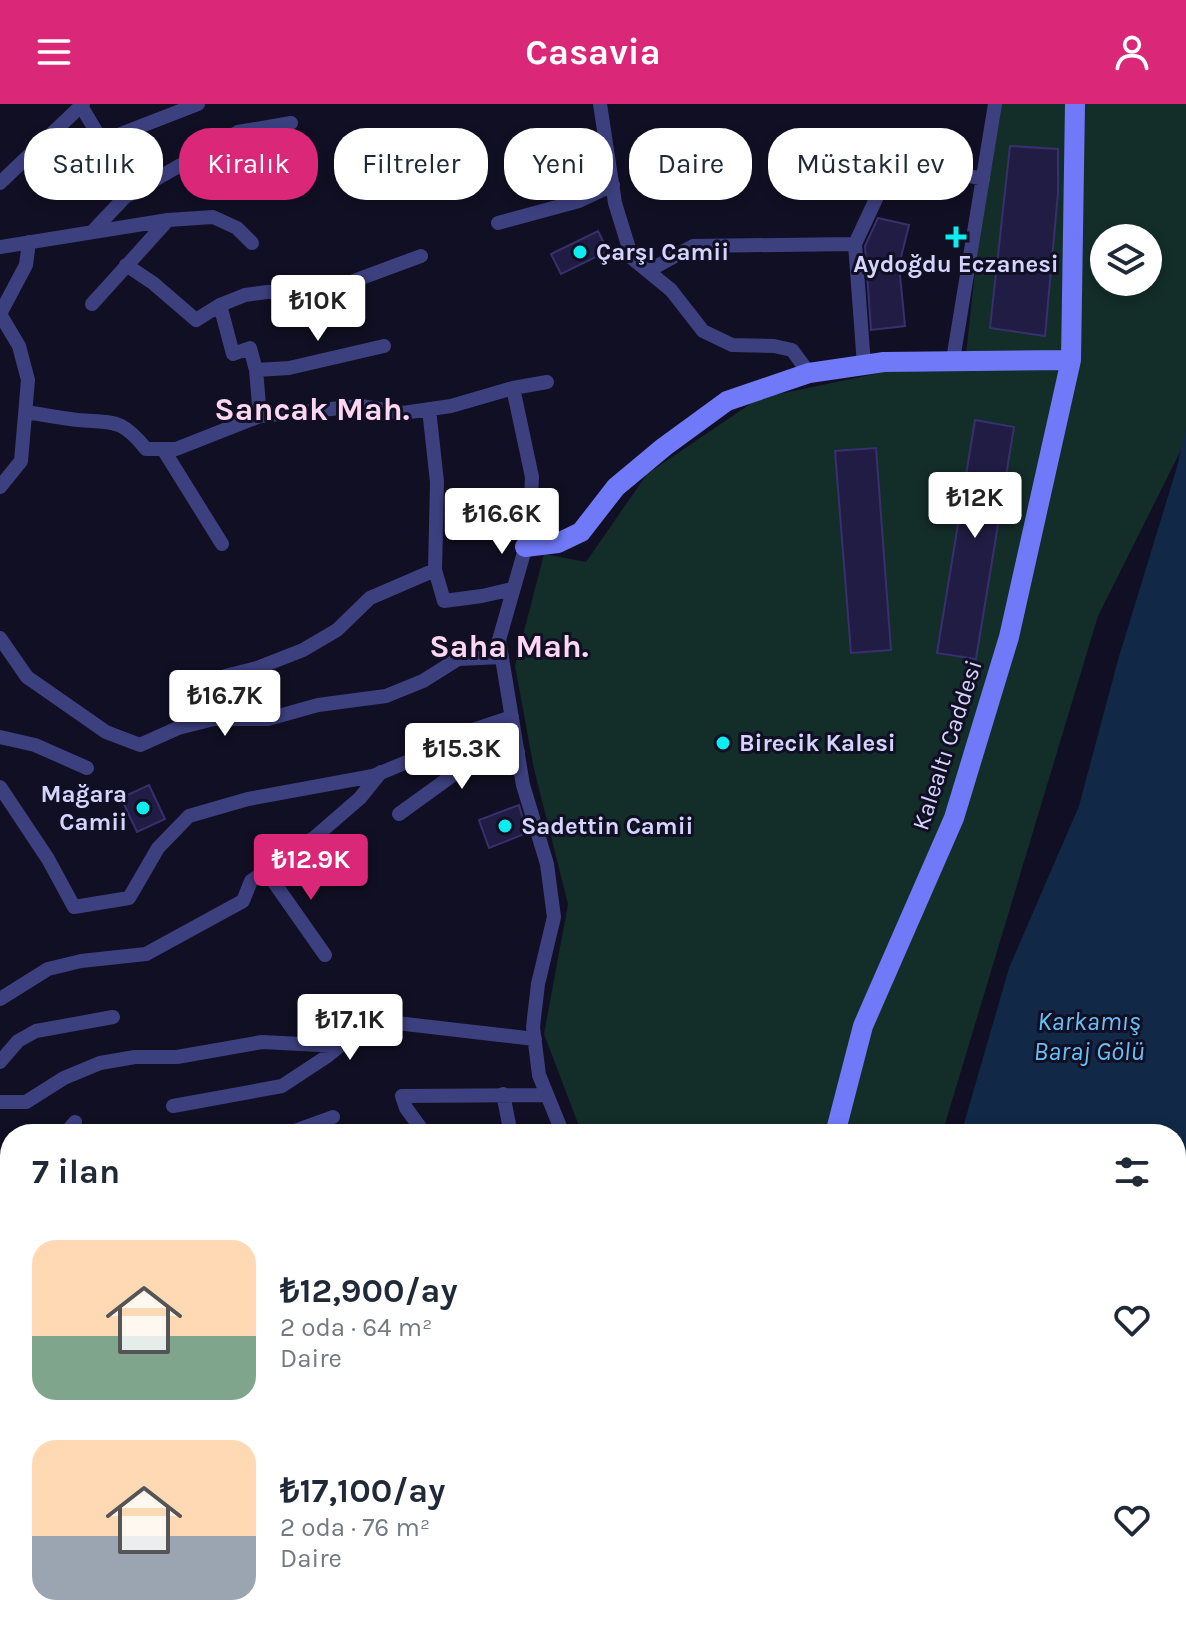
<!DOCTYPE html>
<html lang="tr">
<head>
<meta charset="utf-8">
<style>
  :root { --surface:#fff; --page:#f2f2f3; --text:#1f2937; --muted:#747a83; --accent:#db2777 }
  body { margin:0; font-family:Karla,sans-serif; background:var(--page); color:var(--text); height:100vh; display:flex; flex-direction:column; font-size:30px; white-space:nowrap }
  * { box-sizing:border-box; margin:0 }
  p { font-size:26px; color:var(--muted) }
  .icon { flex:none; width:44px; height:44px; fill:none; stroke:currentColor; stroke-width:2; stroke-linecap:round; stroke-linejoin:round }
  .map { position:relative; flex:1; overflow:hidden }
  .details { position:absolute; left:0px; top:1020px; width:1186px; height:514px; display:flex; flex-direction:column; background:var(--surface); border-radius:32px 32px 0 0; box-shadow:0 4px 12px #0003 }
  .details>* { flex:none }
  .guide { position:absolute; left:24px; top:24px; width:1138px; height:72px; display:flex; gap:16px }
  .fabs { position:absolute; left:1090px; top:120px; display:grid; gap:16px }
  .fabs a { display:grid; place-items:center; width:72px; height:72px; border-radius:50%; background:var(--surface); box-shadow:0 4px 12px #0003; font-size:40px }
  .price { position:absolute; translate:-50% -68px; padding:0 18px; border-radius:8px; background:#fff; color:#222; font-size:26px; line-height:52px; filter:drop-shadow(0 2px 4px #0008) }
  .price::after { content:''; position:absolute; left:50%; top:48px; width:24px; height:18px; margin-left:-12px; background:inherit; clip-path:polygon(0 0,100% 0,50% 100%) }
  .price.active { background:var(--accent); color:#fff }
  ul { padding:0; list-style:none }
  li { display:flex; align-items:center; gap:24px; height:200px; padding:0 32px }
  li span { display:grid; place-items:center; flex:none; width:224px; height:160px; border-radius:24px; color:#555 }
  li>.icon { margin-inline-start:auto }
  span .icon { width:96px; height:96px; fill:#fffc; stroke-width:1 }
  li b { font-size:34px }
  h2 { display:flex; justify-content:space-between; align-items:center; height:96px; padding:0 32px; font-size:34px }
  .tag { padding:0 28px; border-radius:32px; background:var(--surface); box-shadow:0 4px 12px #0003; font-size:28px; line-height:72px }
  .tag.active { background:var(--accent); color:#fff }
  header { display:flex; justify-content:space-between; align-items:center; height:104px; padding:0 32px; background:var(--accent); color:#fff; font-size:36px; font-weight:700 }
  .map>svg:first-child { display:block }
  .green { fill:#132d29; fill-rule:evenodd }
  .water { fill:#112946 }
  .building { fill:#211c43; stroke:#37306e; stroke-width:2 }
  .lines { fill:none; stroke-linecap:round; stroke-linejoin:round }
  .street { stroke:#3d407f; stroke-width:14 }
  .secondary { stroke:#7079f7; stroke-width:20 }
  .poi-dot { fill:#0dedf0; stroke:#110f23; stroke-width:3 }
  .labels { text-anchor:middle; stroke-width:6; stroke-linejoin:round; paint-order:stroke }
  .poi-label { font-size:24px; font-weight:bold; fill:#d5d4fd; stroke:#110f23; text-anchor:start }
  .street-label { font-size:24px; fill:#d5d4fd; stroke:#110f23 }
  .water-label { font-size:26px; font-style:italic; fill:#67c1f7; stroke:#110f23 }
  .district-label { font-size:32px; font-weight:bold; fill:#fdd6f2; stroke:#110f23 }
</style>
</head>
<body>
<header><svg class="icon" aria-label="menu" viewBox="0 0 24 24"><path d="M4 6h16M4 12h16M4 18h16"/></svg>Casavia<svg class="icon" aria-label="person" viewBox="0 0 24 24"><circle cx="12" cy="8" r="4"/><path d="M4 21q1-7 8-7t8 7"/></svg></header>
<div class="map">
<svg width="1186" height="1533" viewBox="0 0 1186 1533">
  <rect width="100%" height="100%" fill="#110f23"/>
  <path class="green" d="M993,0H1186V336L1098,512L942,1030H582L544,930L568,800L534,665L515,562L544,450L586,458L647,370L759,294L966,251ZM1104,134H1148V178H1104Z
    M644,1524H798L797,1533H644Z"/>
  <path class="water" d="M1186,324V1533H1020L1026,1524H1176V1030H961L1009,864L1079,702L1118,556L1177,363Z"/>
  <path class="building" d="M1010,42L1058,45V89L1045,232L990,224Z
    M878,114L909,121L899,161L905,222L871,226L865,142Z
    M598,127L608,147L561,170L551,150Z
    M975,316L1014,323L976,555L937,549Z
    M876,344L891,546L851,549L835,347Z
    M149,681L165,715L137,728L121,694Z
    M519,701L527,729L489,744L479,716Z"/>
  <g class="lines">
    <path class="street" d="M600,0L615,99L632,154L671,186L703,227L732,241L774,242L792,246L809,269
      M81,2L99,32L113,33L198,0
      M820,38L876,43L899,57L983,75
      M0,79L83,0
      M498,119L579,97L613,81
      M92,128L125,93L238,28L291,19
      M0,143L168,116L213,113L237,124L252,139
      M126,161L153,179L196,216L220,201L233,250L250,244L256,266L260,312
      M648,167L693,142L855,140
      M92,200L168,116
      M220,201L245,191L267,188H302L340,182L421,152
      M953,256L995,0
      M864,261L855,140L895,54
      M256,266L289,264L384,242
      M513,284L532,373L529,431L499,536L523,681L547,760L554,813L538,880L533,923L539,971L563,1030
      M429,305L437,378L435,466
      M27,308C44,311 61,314 78,316C114,319 121,314 146,345H176L260,312L361,302L403,309L451,302L513,284L547,278
      M163,345L222,440
      M0,383L21,357L28,276L19,242L0,210L26,161L29,138
      M0,534L27,573L106,628L140,641L178,624L214,615H268L318,601L386,592L423,577L458,555L502,553
      M225,572L257,564L303,546L337,526L370,494L435,466L444,497L482,492L512,485
      M0,633L35,641L87,664
      M0,683L48,755L74,803L129,794L158,744L189,712L248,695L373,672L419,653L464,629L512,613
      M399,710L468,660L518,648
      M266,767L325,851
      M0,895L48,865L81,857L146,850L243,797L251,777L315,733L360,694L381,668
      M0,958L18,937L36,927L113,913
      M503,990L511,1030
      M0,998H26L64,974L100,959L135,953H177L262,938L340,942
      M173,1002L282,982L326,953L362,924L388,918L535,935
      M381,1029V1030
      M65,1030L75,1018
      M286,1030L333,1013
      M425,1030L406,1004L402,992L547,991
      M0,1111V1147
      M0,1213L10,1249
      M0,1280L10,1276
      M0,1412L10,1409
      M247,1524L253,1533
      M372,1524L373,1533
      M414,1524L419,1533
      M32,1533L33,1528L44,1533
      M191,1533L199,1524
      M490,1533L492,1524
      M620,1533L624,1524
      M665,1533V1524"/>
    <path class="secondary" d="M525,443L558,439L581,428L616,383L664,343L727,297L809,269L884,258L1071,256
      M835,1030L863,922L954,714L1009,533L1071,256L1075,0
      M736,1533L737,1524"/>
  </g>
  <g class="poi-dot">
    <path d="M952 121h8v8h8v8h-8v8h-8v-8h-8v-8h8z"/>
    <circle cx="580" cy="148" r="8"/>
    <circle cx="723" cy="639" r="8"/>
    <circle cx="143" cy="704" r="8"/>
    <circle cx="505" cy="722" r="8"/>
  </g>
  <g class="labels">
    <g class="poi-label">
      <text x="596" y="156">Çarşı Camii</text>
      <text x="956" y="168" text-anchor="middle">Aydoğdu Eczanesi</text>
      <text x="739" y="647">Birecik Kalesi</text>
      <text x="127" y="698" text-anchor="end">Mağara<tspan x="127" dy="28">Camii</tspan></text>
      <text x="521" y="730">Sadettin Camii</text>
    </g>
    <g class="street-label">
      <text transform="translate(947 641) rotate(-72)" y="8">Kalealtı Caddesi</text>
    </g>
    <g class="water-label">
      <text x="1089" y="926">Karkamış<tspan x="1089" dy="30">Baraj Gölü</tspan></text>
    </g>
    <g class="district-label">
      <text x="312" y="316">Sancak Mah.</text>
      <text x="509" y="553">Saha Mah.</text>
    </g>
  </g>
</svg>
<div class="fabs">
<a><svg class="icon" aria-label="layers" viewBox="0 0 24 24"><path d="M12 4l9 5-9 5-9-5zM3 14l9 5 9-5"/></svg></a>
</div>
<b class="price" style="left:318px;top:239px">₺10K</b>
<b class="price" style="left:975px;top:436px">₺12K</b>
<b class="price" style="left:502px;top:452px">₺16.6K</b>
<b class="price" style="left:225px;top:634px">₺16.7K</b>
<b class="price" style="left:462px;top:687px">₺15.3K</b>
<b class="price active" style="left:311px;top:798px">₺12.9K</b>
<b class="price" style="left:350px;top:958px">₺17.1K</b>
<div class="guide">
<a class="tag">Satılık</a>
<a class="tag active">Kiralık</a>
<a class="tag">Filtreler</a>
<a class="tag">Yeni</a>
<a class="tag">Daire</a>
<a class="tag">Müstakil ev</a>
</div>
<section class="details">
<h2>7 ilan<svg class="icon" aria-label="filters" viewBox="0 0 24 24"><path d="M4 7h16M4 17h16"/><circle cx="9" cy="7" r="2"/><circle cx="15" cy="17" r="2"/></svg></h2>
<ul>
<li><span style="background:linear-gradient(#ffd9b3 60%,#7fa58c 0)"><svg class="icon" aria-label="home" viewBox="0 0 24 24"><path d="M3 11l9-7 9 7M6 9v11h12V9"/></svg></span><div><b>₺12,900/ay</b><p>2 oda · 64 m²</p><p>Daire</p></div><svg class="icon" aria-label="heart" viewBox="0 0 24 24"><path d="M12 20l-8-8c-3-5 5-10 8-4 3-6 11-1 8 4z"/></svg></li>
<li><span style="background:linear-gradient(#ffd9b3 60%,#9aa5b1 0)"><svg class="icon" aria-label="home" viewBox="0 0 24 24"><path d="M3 11l9-7 9 7M6 9v11h12V9"/></svg></span><div><b>₺17,100/ay</b><p>2 oda · 76 m²</p><p>Daire</p></div><svg class="icon" aria-label="heart" viewBox="0 0 24 24"><path d="M12 20l-8-8c-3-5 5-10 8-4 3-6 11-1 8 4z"/></svg></li>
</ul>
</section>
</div>
</body>
</html>
